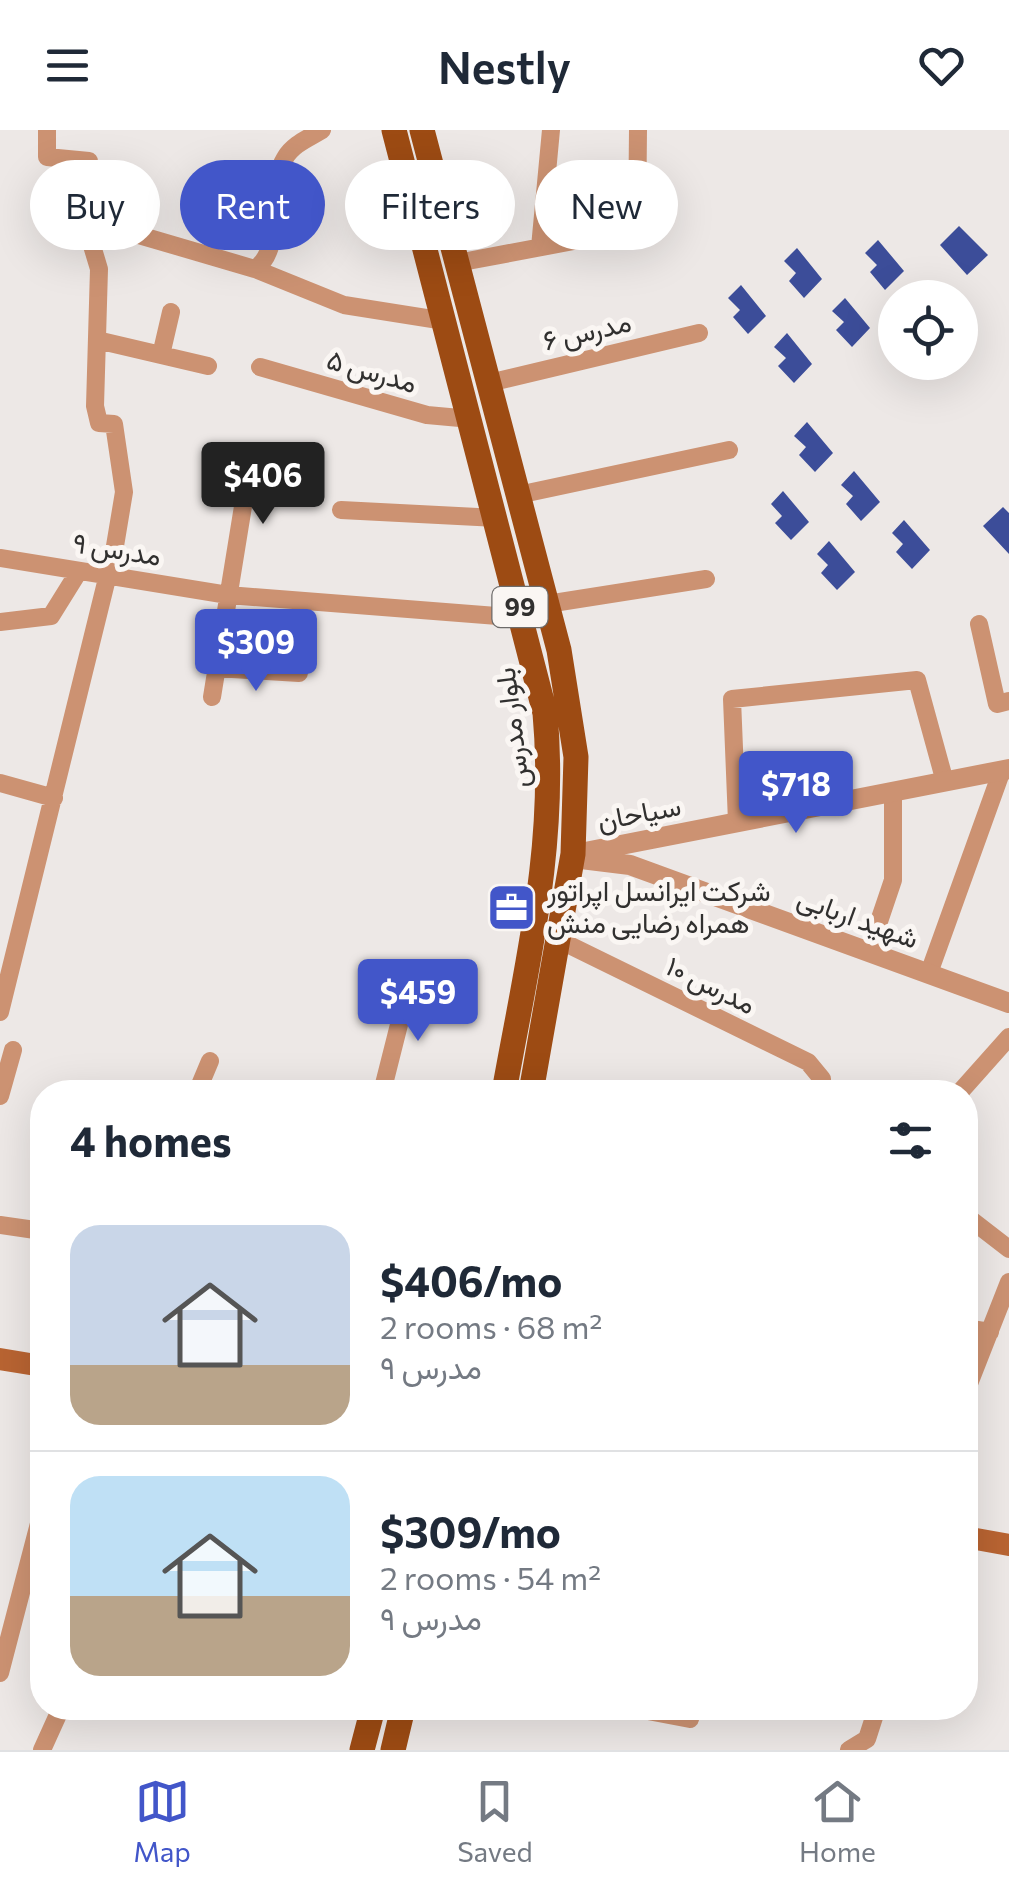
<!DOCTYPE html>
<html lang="en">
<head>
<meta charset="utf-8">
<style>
  :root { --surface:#fff; --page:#f6f6f7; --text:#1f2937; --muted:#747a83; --line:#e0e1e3; --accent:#4256c9 }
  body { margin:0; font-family:Commissioner,Vazirmatn,sans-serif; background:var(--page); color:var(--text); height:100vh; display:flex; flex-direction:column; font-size:38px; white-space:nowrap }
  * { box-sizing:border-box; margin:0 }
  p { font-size:32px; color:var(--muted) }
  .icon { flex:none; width:55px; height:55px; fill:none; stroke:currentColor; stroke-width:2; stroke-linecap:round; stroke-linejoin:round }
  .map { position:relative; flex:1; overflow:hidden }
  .sheet { position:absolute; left:30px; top:950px; width:948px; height:640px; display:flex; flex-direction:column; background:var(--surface); border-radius:40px; box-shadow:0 10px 40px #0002 }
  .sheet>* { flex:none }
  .banner { position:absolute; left:30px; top:30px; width:950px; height:90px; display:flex; gap:20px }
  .fabs { position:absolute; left:878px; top:150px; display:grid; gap:20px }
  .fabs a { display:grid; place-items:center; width:100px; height:100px; border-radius:50%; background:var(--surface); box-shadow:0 10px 40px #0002; font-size:50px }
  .price { position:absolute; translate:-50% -85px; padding:0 22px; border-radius:10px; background:var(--accent); color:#fff; font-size:32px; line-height:65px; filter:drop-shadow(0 2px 5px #0008) }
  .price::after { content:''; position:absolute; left:50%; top:60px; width:30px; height:22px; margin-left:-15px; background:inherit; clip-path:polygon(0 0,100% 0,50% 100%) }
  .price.current { background:#222; color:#fff }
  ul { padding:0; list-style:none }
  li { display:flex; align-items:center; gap:30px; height:250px; padding:0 40px }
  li+li { border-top:2px solid var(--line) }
  li span { display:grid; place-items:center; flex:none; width:280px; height:200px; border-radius:30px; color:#555 }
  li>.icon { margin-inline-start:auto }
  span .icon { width:120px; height:120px; fill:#fffc; stroke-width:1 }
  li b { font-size:42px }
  h2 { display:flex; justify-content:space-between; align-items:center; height:120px; padding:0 40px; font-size:42px }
  .chip { padding:0 35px; border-radius:45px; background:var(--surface); box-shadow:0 10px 40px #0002; font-size:35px; line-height:90px }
  .chip.current { background:var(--accent); color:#fff }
  header { display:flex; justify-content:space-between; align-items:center; height:130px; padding:0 40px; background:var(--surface); font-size:45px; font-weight:600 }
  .tabs { display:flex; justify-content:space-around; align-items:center; height:140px; border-top:2px solid var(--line); background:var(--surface); font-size:28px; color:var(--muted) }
  .tabs a { display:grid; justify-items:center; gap:5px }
  .tabs .current { color:var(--accent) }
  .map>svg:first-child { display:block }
  .building { fill:#3c4d99 }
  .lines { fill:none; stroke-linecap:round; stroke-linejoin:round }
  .minor { stroke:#cc9272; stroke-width:18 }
  .tertiary { stroke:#cc9272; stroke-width:20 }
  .secondary { stroke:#b96432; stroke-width:22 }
  .primary { stroke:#9d4b13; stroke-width:25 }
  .labels { text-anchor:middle; stroke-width:10; stroke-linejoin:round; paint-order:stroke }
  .shield { fill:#faf6f3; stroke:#6d6b6a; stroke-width:2.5 }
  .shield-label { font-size:25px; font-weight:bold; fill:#31302f }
  .street-label { font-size:28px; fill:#31302f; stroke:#faf6f3 }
  .poi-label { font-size:28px; fill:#31302f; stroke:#faf6f3; text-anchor:start }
</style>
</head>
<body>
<header><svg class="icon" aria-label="menu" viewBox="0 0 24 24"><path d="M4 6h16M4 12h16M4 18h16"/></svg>Nestly<svg class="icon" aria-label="heart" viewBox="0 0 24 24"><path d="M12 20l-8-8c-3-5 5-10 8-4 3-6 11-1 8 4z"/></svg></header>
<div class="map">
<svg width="1009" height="1620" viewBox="0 0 1009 1620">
  <rect width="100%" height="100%" fill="#ede8e6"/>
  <path class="building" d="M959,96L988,125L967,145L940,115Z
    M878,110L904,141L885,160L870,142L877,135L865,123Z
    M797,118L822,149L804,168L789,151L796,143L784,131Z
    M741,155L766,186L748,204L733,187L740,180L728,168Z
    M845,168L870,198L852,217L836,200L844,192L832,181Z
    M787,203L812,234L794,253L778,236L786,228L774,217Z
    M807,292L833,323L815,342L799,325L806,317L794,306Z
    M854,341L880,372L861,391L846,374L853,366L841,355Z
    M783,361L809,392L791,410L775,393L782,386L771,374Z
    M1003,377L1009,383V424L983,396Z
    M904,390L930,420L912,439L896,422L903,414L892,403Z
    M829,411L855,442L837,460L821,443L828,435L817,424Z"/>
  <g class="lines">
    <path class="minor" d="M47,0V27L89,31L84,89L255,139C285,119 267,57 285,28C293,14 309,8 322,0
      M540,117L551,0
      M457,133L637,99L638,0
      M255,139L344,175L445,191
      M97,210L208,236
      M161,225L171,182
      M260,237L427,285L471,289
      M489,253L699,203
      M518,365L729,320
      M341,380L497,388
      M0,428L228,465L523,488
      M547,474L706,449
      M0,492L51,486L79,441
      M979,494L997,574L1009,571
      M216,538L299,543
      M212,567L252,321
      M0,653L54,668
      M737,692L732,569L917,550L945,652
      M559,810L808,932L822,949L820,962
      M869,821L893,750V662
      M929,843L1002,640
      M0,882L115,416L124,362L114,294L99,293L95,276L99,139L84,89
      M197,962L210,931
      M382,962L409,855
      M960,962L1009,907
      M0,966L13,920
      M965,1085L1009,1119
      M0,1095L42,1101
      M965,1198L990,1202
      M965,1264L1009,1152
      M0,1543L42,1382
      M632,1578L690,1589
      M42,1620L61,1578
      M849,1620L867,1609L877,1578"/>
    <path class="tertiary" d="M580,723L1009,639
      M573,728L630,735L1009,873"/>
    <path class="secondary" d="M0,1229L42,1236
      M965,1407L1009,1415"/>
    <path class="primary" d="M394,0L545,583C557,715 527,833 504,962
      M422,0L559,520L576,627L573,724L531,962
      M362,1620L373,1578
      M393,1620L403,1578"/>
  </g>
  <defs>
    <symbol id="office-square" viewBox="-11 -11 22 22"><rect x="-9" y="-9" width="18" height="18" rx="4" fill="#4256c9" stroke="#faf6f3"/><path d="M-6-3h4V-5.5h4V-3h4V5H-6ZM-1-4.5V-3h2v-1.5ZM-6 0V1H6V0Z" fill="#fff"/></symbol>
  </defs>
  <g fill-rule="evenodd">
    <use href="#office-square" x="484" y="750" width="55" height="55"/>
  </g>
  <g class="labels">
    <rect class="shield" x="492.5" y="457" width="55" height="40" rx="8"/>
    <g class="shield-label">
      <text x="520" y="486">99</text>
    </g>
    <g class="street-label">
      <text transform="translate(587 201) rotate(-13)" y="10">مدرس ۶</text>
      <text transform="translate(372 241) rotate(16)" y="10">مدرس ۵</text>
      <text transform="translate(117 419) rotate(9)" y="10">مدرس ۹</text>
      <text transform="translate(512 598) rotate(-97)" y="10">بلوار مدرس</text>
      <text transform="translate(639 683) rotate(-11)" y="10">سیاحان</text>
      <text transform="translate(858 788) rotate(20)" y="10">شهید اربابی</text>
      <text transform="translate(711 855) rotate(26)" y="10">مدرس ۱۰</text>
    </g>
    <g class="poi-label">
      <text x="547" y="771">شرکت ایرانسل اپراتور<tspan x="547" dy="32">همراه رضایی منش</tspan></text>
    </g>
  </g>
</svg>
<div class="fabs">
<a><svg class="icon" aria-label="locate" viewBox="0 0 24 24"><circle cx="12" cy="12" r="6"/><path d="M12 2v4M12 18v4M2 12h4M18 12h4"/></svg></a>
</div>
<b class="price current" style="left:263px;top:397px">$406</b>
<b class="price" style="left:256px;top:564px">$309</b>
<b class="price" style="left:796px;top:706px">$718</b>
<b class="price" style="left:418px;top:914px">$459</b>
<div class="banner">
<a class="chip">Buy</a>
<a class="chip current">Rent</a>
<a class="chip">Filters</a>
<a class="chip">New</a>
</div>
<section class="sheet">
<h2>4 homes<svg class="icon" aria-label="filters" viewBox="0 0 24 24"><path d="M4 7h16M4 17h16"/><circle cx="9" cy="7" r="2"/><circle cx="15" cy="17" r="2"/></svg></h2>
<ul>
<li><span style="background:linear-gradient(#c9d6e8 70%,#b9a48a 0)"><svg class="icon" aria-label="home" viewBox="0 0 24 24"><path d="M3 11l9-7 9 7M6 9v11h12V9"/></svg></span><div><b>$406/mo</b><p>2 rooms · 68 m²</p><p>مدرس ۹</p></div></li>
<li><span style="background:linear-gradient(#bfe0f5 60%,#b9a48a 0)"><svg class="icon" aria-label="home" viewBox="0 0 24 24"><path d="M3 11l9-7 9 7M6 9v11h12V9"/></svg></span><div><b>$309/mo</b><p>2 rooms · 54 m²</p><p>مدرس ۹</p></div></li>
</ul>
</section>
</div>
<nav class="tabs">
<a class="current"><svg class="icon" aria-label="map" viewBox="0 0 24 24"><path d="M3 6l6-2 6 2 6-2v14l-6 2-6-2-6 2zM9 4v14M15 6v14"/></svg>Map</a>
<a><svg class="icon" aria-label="saved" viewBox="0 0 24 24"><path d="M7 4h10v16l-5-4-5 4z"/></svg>Saved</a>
<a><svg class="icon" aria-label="home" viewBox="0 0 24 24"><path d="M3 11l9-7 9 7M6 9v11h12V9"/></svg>Home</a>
</nav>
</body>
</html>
